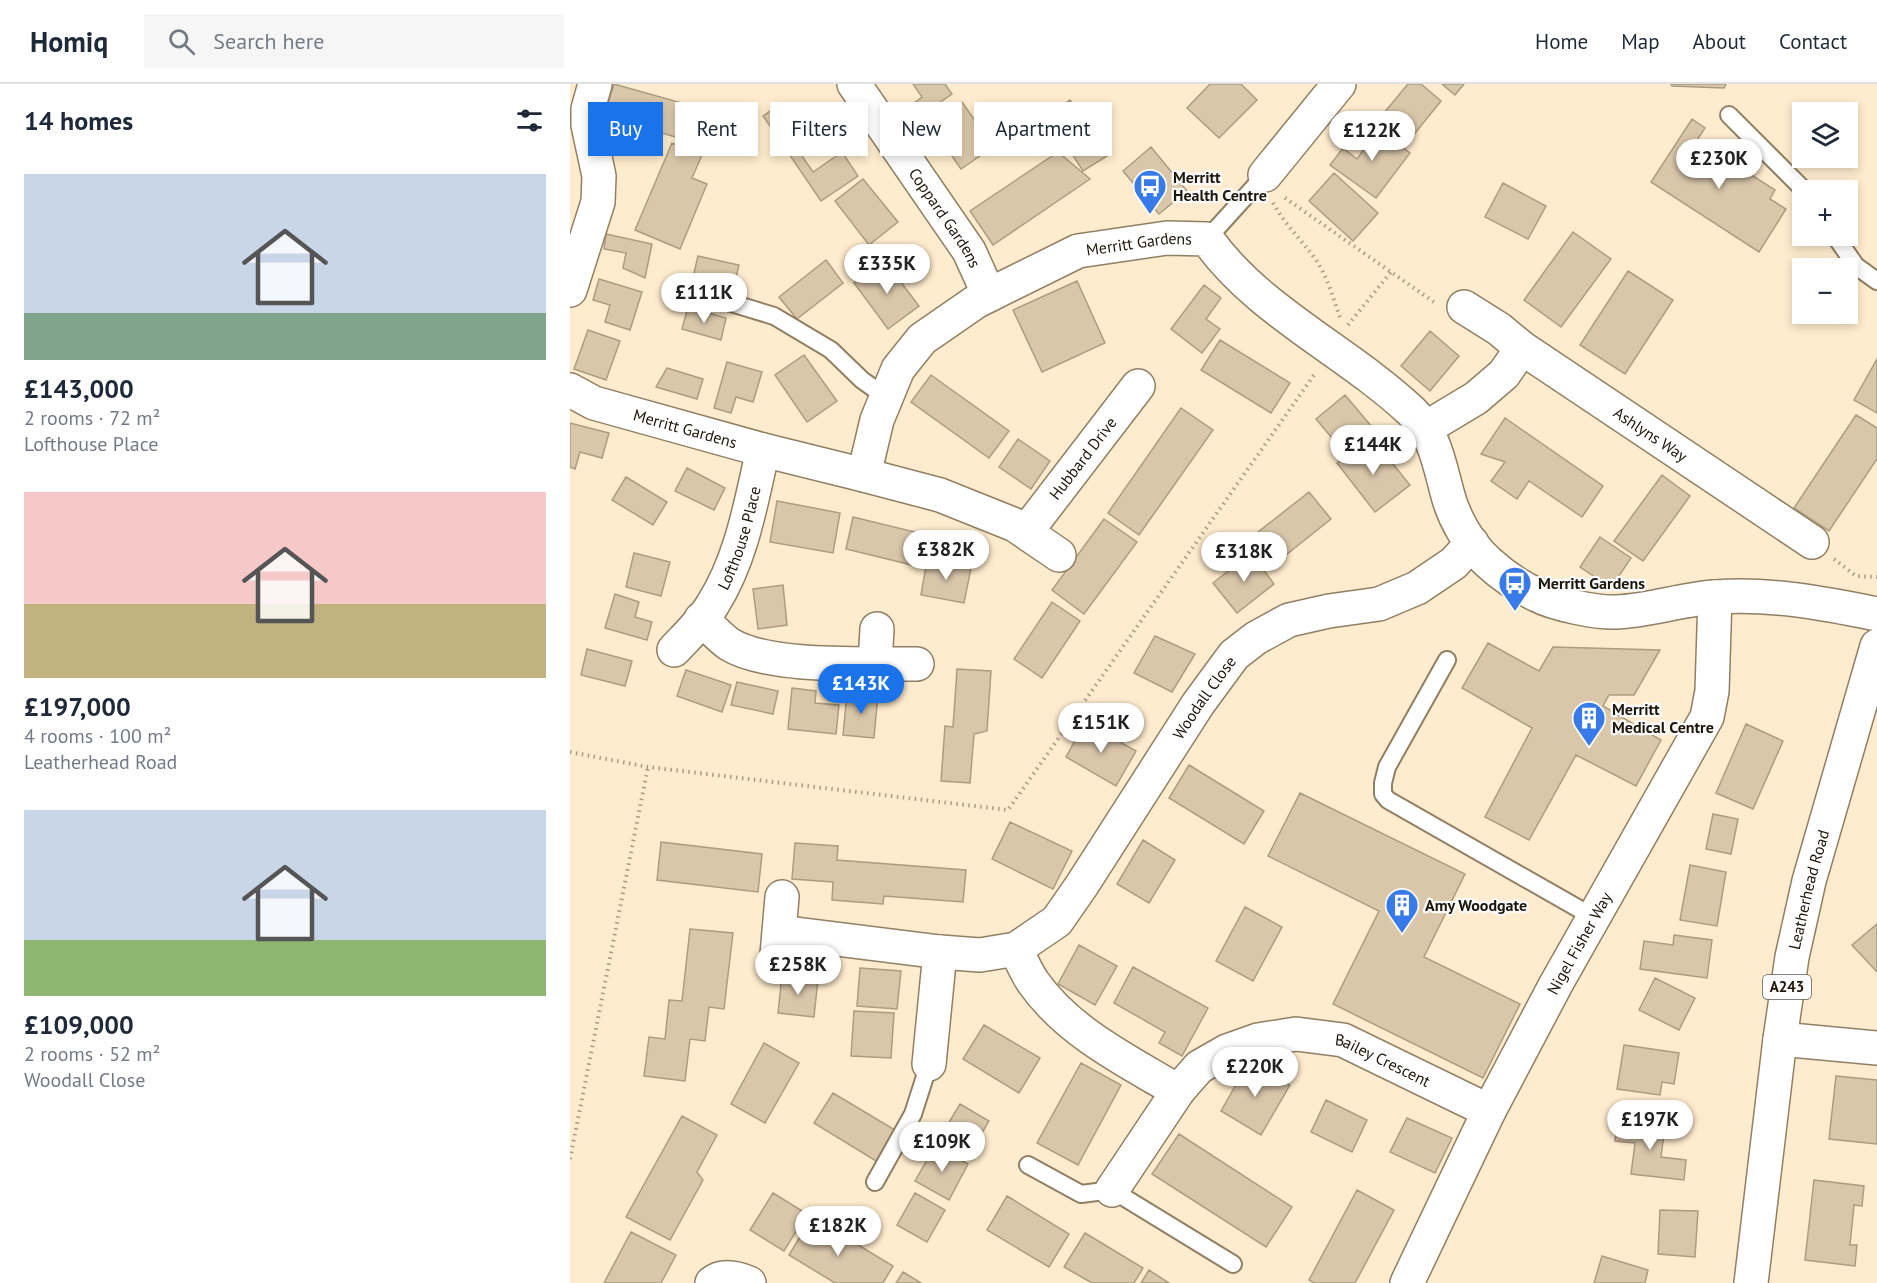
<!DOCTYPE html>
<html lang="en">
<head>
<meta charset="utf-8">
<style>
  :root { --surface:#fff; --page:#f6f6f7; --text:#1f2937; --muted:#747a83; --line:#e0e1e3; --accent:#1a73e8 }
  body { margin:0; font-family:"PT Sans",sans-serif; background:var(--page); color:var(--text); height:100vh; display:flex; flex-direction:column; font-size:22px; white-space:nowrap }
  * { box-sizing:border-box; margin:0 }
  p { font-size:20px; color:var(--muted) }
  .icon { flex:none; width:33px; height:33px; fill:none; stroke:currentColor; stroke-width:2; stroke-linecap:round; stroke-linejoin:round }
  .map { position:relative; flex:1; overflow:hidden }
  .details { display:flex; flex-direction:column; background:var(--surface); width:570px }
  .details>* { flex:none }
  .guide { position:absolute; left:18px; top:18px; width:570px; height:54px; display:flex; gap:12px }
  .buttons { position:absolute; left:1222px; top:18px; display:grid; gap:12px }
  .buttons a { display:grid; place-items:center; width:66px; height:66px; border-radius:0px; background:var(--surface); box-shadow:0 3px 9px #0003; font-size:30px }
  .price { position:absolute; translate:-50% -51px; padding:0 14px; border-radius:21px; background:#fff; color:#222; font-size:20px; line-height:39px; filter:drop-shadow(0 2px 3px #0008) }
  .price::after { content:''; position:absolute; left:50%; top:36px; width:18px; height:14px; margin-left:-9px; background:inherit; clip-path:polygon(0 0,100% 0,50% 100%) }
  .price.active { background:var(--accent); color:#fff }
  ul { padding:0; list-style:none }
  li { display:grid; align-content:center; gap:12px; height:318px; padding:0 24px }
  li span { display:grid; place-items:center; height:186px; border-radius:0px; color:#555 }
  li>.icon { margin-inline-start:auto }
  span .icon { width:108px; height:108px; fill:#fffc; stroke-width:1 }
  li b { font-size:26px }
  h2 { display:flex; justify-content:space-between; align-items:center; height:72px; padding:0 24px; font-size:26px }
  .chip { padding:0 21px; border-radius:0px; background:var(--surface); box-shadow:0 3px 9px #0003; font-size:21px; line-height:54px }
  .chip.active { background:var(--accent); color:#fff }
  header { display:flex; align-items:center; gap:36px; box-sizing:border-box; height:84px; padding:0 30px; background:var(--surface); border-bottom:2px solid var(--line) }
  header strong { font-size:28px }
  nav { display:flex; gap:33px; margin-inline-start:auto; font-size:21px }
  .search { width:420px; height:54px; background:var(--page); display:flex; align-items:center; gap:15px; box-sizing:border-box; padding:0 21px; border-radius:0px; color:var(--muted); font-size:22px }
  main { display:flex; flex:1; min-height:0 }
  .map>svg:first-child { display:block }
  .building { fill:#dac7aa; stroke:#ad9c7f; stroke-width:1.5 }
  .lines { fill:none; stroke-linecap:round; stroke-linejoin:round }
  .lane-casing { stroke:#907f63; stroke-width:20 }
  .street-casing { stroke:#907f63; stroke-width:36 }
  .highway-casing { stroke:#907f63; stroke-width:36 }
  .path { stroke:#a89a83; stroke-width:4; stroke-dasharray:1.5 4.5; stroke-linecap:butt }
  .lane { stroke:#fff; stroke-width:16 }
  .street { stroke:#fff; stroke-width:33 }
  .highway { stroke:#fff; stroke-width:33 }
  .labels { text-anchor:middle; stroke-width:4.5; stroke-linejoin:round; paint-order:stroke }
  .shield { fill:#fcfcfc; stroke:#5f5b53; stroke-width:1.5 }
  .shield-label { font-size:15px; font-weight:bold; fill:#1c160b }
  .poi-label { font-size:16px; font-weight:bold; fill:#1c160b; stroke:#fcfcfc; text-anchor:start }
  .street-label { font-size:16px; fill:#1c160b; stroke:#fcfcfc }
</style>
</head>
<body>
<header>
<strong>Homiq</strong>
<div class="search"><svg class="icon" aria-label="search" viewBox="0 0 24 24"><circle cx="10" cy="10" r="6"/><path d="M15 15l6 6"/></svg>Search here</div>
<nav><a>Home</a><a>Map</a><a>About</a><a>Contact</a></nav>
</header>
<main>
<section class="details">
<h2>14 homes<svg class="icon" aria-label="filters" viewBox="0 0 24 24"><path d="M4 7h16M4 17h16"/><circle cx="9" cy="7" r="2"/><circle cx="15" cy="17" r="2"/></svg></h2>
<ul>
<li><span style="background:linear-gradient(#c9d6e8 75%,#7fa58c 0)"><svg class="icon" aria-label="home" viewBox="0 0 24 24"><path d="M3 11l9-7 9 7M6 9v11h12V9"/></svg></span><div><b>£143,000</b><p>2 rooms · 72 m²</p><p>Lofthouse Place</p></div></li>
<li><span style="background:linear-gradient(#f6c9c9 60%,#c2b280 0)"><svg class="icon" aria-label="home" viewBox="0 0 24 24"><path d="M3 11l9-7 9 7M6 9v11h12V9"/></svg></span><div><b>£197,000</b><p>4 rooms · 100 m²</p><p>Leatherhead Road</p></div></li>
<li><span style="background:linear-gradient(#c9d6e8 70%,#8fb573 0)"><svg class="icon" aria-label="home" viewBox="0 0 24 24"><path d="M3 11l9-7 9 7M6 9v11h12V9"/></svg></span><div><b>£109,000</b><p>2 rooms · 52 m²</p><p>Woodall Close</p></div></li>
</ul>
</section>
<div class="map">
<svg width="1307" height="1199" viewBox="0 0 1307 1199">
  <rect width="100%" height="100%" fill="#ffecce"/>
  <path class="building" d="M44,0L119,21L109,54L34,32Z
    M343,0H375L382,10L344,36L336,25L352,13Z
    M640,0H671L687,16L649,54L617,24Z
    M838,0H851L871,17L837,59L809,35Z
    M872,0H894L885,11Z
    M1101,0H1156L1154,4L1102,2Z
    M500,16L537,72L513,87L477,31Z
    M392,18L423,63L391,85L360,41Z
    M209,21L214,28L225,21L245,49L225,62L243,88L272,68L288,92L251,117L193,32Z
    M1122,35L1135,44L1127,56L1205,106L1200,115L1216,125L1189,168L1081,98Z
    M798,38L840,69L806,114L760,81L773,64L787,75L801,55L791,48Z
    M102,59L132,71L122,94L137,100L110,165L65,146Z
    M581,63L617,107L589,130L553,87Z
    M488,68L520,95L423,161L400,127Z
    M764,89L808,129L783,157L739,117Z
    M293,95L328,138L299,161L265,117Z
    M933,99L976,122L958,155L915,133Z
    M1003,148L1041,175L991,243L954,216Z
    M36,150L82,160L75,194L53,184L56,169L34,165Z
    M128,172L169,181L164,202L123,193Z
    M256,176L273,199L227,235L209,213Z
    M315,177L349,222L318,245L284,199Z
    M1058,187L1103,216L1055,290L1010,261Z
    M29,195L72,208L60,246L35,238L40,221L23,216Z
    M507,197L535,259L472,288L443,226Z
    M634,201L651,214L636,235L650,245L632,269L601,245Z
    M118,223L156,234L151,256L112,245Z
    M18,246L50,257L36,296L4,285Z
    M860,247L889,272L860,307L831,282Z
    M650,256L720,299L701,329L631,286Z
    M234,271L267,317L237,338L205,291Z
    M1307,275V329L1284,316Z
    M157,278L192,288L183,318L166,313L161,329L144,324Z
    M97,284L133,295L127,315L86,303Z
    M361,291L439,347L419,374L341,318Z
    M775,311L802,343L773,367L746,335Z
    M611,324L643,346L569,451L538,429Z
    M1286,331L1307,344V375L1259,447L1224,424Z
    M935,334L1033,402L1012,433L959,397L947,415L921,397L935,378L911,370Z
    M0,339L39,349L32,374L10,368L5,385L0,383Z
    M448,355L480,377L461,405L429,383Z
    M793,358L798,370L811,365L840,401L805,428L767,379Z
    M117,384L155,404L144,426L105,407Z
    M1092,391L1120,412L1073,477L1044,457Z
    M56,393L97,418L83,441L42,416Z
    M739,408L761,435L711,475L688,448Z
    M207,417L270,429L263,469L200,458Z
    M283,433L353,450L346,482L276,465Z
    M534,435L567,458L514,530L482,506Z
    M1030,453L1061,474L1041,504L1010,483Z
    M64,469L100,478L91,512L56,503Z
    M681,469L704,500L667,529L643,499Z
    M357,476L401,484L394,519L351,511Z
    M213,501L217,541L188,545L183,505Z
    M45,510L69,518L65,533L82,538L77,556L35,544Z
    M482,518L510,537L472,594L444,575Z
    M585,552L625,570L602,608L564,589Z
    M918,559L969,587L983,563L1090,566L1064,611H1039L1033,622L1091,656L1066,702L1006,671L959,756L915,733L962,644L892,604Z
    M17,565L62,577L55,602L11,591Z
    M387,585L421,587L417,647L404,650L400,699L371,697L375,642L383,643Z
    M116,586L161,601L152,628L107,612Z
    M167,598L208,607L203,630L161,621Z
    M222,604L246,607L245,619L269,621L266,650L218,645Z
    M277,609L308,611L304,654L273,651Z
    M515,638L566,667L546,702L496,673Z
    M1176,640L1213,657L1183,725L1146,709Z
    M619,681L694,727L674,760L599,714Z
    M730,709L895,790L854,873L950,920L913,994L763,920L809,827L698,772Z
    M1143,730L1168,735L1161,770L1136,765Z
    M440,738L502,767L483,805L422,775Z
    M573,756L605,776L579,819L547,800Z
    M91,758L192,770L188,808L87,796Z
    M225,759L268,762L267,776L396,786L393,818L314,812L313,820L262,816L263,798L222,795Z
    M1120,781L1156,788L1147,842L1110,836Z
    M675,823L712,843L683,897L646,877Z
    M1307,840V888L1282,861Z
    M120,845L163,849L154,925L139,923L135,957L120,955L115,997L74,992L79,953L95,955L99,916L112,917Z
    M1104,851L1142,856L1137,894L1070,885L1074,857L1103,861Z
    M509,861L547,882L525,921L488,900Z
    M563,883L638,924L612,972L589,959L595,948L544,919Z
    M290,884L331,887L327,925L287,922Z
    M212,891L248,895L244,933L208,929Z
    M1085,894L1125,914L1109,946L1069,926Z
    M284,927L324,929L321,974L281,972Z
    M414,941L470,974L449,1009L393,975Z
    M194,959L229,979L195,1039L161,1020Z
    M1054,961L1109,969L1104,1000L1092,998L1090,1011L1047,1005Z
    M679,978L720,1001L691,1051L651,1027Z
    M511,979L551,1001L508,1081L467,1059Z
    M1266,992L1307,996V1060L1259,1055Z
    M263,1009L325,1046L306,1077L244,1039Z
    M756,1016L797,1036L782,1068L741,1048Z
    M390,1020L419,1037L399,1071L370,1053Z
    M112,1032L147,1051L127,1088L133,1096L100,1156L56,1133Z
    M837,1034L882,1054L865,1089L820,1068Z
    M1047,1037L1095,1042L1091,1073L1116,1076L1114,1096L1061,1090L1065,1059L1045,1057Z
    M609,1050L722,1123L696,1163L582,1090Z
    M365,1062L398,1080L379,1116L345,1097Z
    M1244,1096L1294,1102L1292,1122L1284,1121L1280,1161H1287L1285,1182L1235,1176Z
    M787,1106L824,1126L785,1199H744L739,1196Z
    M203,1109L237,1130L214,1167L180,1146Z
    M345,1109L375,1126L357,1158L327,1141Z
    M437,1112L499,1150L479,1183L417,1146Z
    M1090,1126L1128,1127L1125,1173L1088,1170Z
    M242,1133L323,1182L313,1199H265L219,1171Z
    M61,1148L106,1171L91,1199H34Z
    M515,1149L573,1184L564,1199H522L494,1183Z
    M1032,1172L1078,1186L1075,1199H1024Z
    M579,1186L599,1199H571Z
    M333,1188L351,1199H326Z"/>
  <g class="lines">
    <defs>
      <path id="lane" d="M1159,31L1234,106
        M1265,152L1286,182L1307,197
        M637,155L695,91
        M138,212L204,232L261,266L292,296L316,313
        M877,576L817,683L813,699V710L818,716L1025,834
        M458,1081L511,1110L542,1106L663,1180
        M305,1098L343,1030L359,980"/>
      <g id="street">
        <path id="s1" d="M284,0L399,167L419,211"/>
        <path d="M695,91L769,0"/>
        <path d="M0,206L28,118L29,92L18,41V25L25,0"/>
        <path id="s2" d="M894,223L929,245L952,264L1242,458"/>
        <path id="s3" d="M0,306L24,319L193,366L294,391L307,336L328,285L352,255L407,217L508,167L597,154L637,155C688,227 777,267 841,327C864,349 869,378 877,408C883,433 899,461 918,478C932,491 950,503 967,511C984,520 1027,529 1046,528C1079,527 1112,515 1145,513C1200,509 1253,519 1307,530"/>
        <path d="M856,344L906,314L934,290L952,264"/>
        <path d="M294,391L370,411L445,441L489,471"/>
        <path id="s4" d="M456,448L568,302"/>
        <path d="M131,535C140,542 149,553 159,560C199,585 298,579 347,580"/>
        <path id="s5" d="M104,566C117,552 133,537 143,520C172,474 181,418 193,366"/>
        <path d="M305,579L307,545"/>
        <path id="s6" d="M210,848L370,868L410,871L446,865L487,837L512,801L628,620L664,571L686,554L719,536L759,527L809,520L847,504L884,479L902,459"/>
        <path d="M446,865C451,876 456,888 463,898C498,948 557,977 608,1007"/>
        <path d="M206,882L212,813"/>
        <path d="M1210,955L1307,964"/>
        <path d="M359,980L370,868"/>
        <path id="s7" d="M542,1106L608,1007L629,983L657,967L688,956L726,950L773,956L919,1027"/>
        <path d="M142,1199C153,1190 167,1194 179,1199"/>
        <path id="s8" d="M837,1199L919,1027L986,900L1137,633L1142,607L1145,513"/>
      </g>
      <g id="highway">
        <path id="s9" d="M1181,1199L1210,955L1222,873L1239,797L1307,562"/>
      </g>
    </defs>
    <use href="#lane" class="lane-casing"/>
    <use href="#street" class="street-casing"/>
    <use href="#highway" class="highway-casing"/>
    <path class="path" d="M715,114L864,218
      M703,119C716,142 731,155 746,176C757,192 763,214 770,233
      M778,241L821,188
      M1264,475L1286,492L1307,493
      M0,668L78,683L438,726L744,291
      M0,1075L78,683"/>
    <use href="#lane" class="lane"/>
    <use href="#street" class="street"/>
    <use href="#highway" class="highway"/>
  </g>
  <defs>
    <symbol id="bus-pin" viewBox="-11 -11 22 30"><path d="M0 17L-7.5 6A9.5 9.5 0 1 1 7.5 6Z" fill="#377ae8" stroke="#fcfcfc"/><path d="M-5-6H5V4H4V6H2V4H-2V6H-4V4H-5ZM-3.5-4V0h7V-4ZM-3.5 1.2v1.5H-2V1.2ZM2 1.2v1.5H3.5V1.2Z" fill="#fff"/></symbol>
    <symbol id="building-pin" viewBox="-11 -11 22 30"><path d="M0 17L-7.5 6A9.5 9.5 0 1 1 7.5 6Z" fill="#377ae8" stroke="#fcfcfc"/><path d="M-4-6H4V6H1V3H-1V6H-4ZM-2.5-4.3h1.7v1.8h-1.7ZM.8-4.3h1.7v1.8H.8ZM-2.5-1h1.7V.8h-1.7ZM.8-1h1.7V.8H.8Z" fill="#fff"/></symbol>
  </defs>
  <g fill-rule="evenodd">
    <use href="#bus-pin" x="561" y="83" width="38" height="52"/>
    <use href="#bus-pin" x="926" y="480" width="38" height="52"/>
    <use href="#building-pin" x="1000" y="615" width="38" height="52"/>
    <use href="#building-pin" x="813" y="802" width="38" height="52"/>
  </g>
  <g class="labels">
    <rect class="shield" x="1193" y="891" width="48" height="24" rx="4.5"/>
    <g class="shield-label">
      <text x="1217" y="908">A243</text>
    </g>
    <g class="poi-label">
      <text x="603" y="99">Merritt<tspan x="603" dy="18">Health Centre</tspan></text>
      <text x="968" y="505">Merritt Gardens</text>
      <text x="1042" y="631">Merritt<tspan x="1042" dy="18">Medical Centre</tspan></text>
      <text x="855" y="827">Amy Woodgate</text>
    </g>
    <g class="street-label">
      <text dy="6" stroke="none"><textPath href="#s1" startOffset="162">Coppard Gardens</textPath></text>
      <text dy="6" stroke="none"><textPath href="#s3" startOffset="698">Merritt Gardens</textPath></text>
      <text dy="6" stroke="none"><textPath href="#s3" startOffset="122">Merritt Gardens</textPath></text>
      <text dy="6" stroke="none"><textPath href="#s2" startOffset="226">Ashlyns Way</textPath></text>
      <text dy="6" stroke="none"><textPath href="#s4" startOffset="93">Hubbard Drive</textPath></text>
      <text dy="6" stroke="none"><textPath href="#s5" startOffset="132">Lofthouse Place</textPath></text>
      <text dy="6" stroke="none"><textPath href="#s6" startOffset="555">Woodall Close</textPath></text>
      <text dy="6" stroke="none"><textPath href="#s9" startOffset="398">Leatherhead Road</textPath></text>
      <text dy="6" stroke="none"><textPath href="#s8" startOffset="381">Nigel Fisher Way</textPath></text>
      <text dy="6" stroke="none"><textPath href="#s7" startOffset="346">Bailey Crescent</textPath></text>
    </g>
  </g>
</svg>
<div class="buttons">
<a><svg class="icon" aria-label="layers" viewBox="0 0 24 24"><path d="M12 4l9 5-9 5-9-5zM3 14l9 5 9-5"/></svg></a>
<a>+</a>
<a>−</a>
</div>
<b class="price" style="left:802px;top:78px">£122K</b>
<b class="price" style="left:1149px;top:106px">£230K</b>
<b class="price" style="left:317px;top:211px">£335K</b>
<b class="price" style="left:134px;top:240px">£111K</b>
<b class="price" style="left:803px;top:392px">£144K</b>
<b class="price" style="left:376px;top:497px">£382K</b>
<b class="price" style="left:674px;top:499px">£318K</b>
<b class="price active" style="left:291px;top:631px">£143K</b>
<b class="price" style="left:531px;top:670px">£151K</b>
<b class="price" style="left:228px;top:912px">£258K</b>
<b class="price" style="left:685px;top:1014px">£220K</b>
<b class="price" style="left:1080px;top:1067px">£197K</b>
<b class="price" style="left:372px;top:1089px">£109K</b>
<b class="price" style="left:268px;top:1173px">£182K</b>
<div class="guide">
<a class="chip active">Buy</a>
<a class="chip">Rent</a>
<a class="chip">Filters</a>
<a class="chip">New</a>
<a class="chip">Apartment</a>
</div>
</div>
</main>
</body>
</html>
